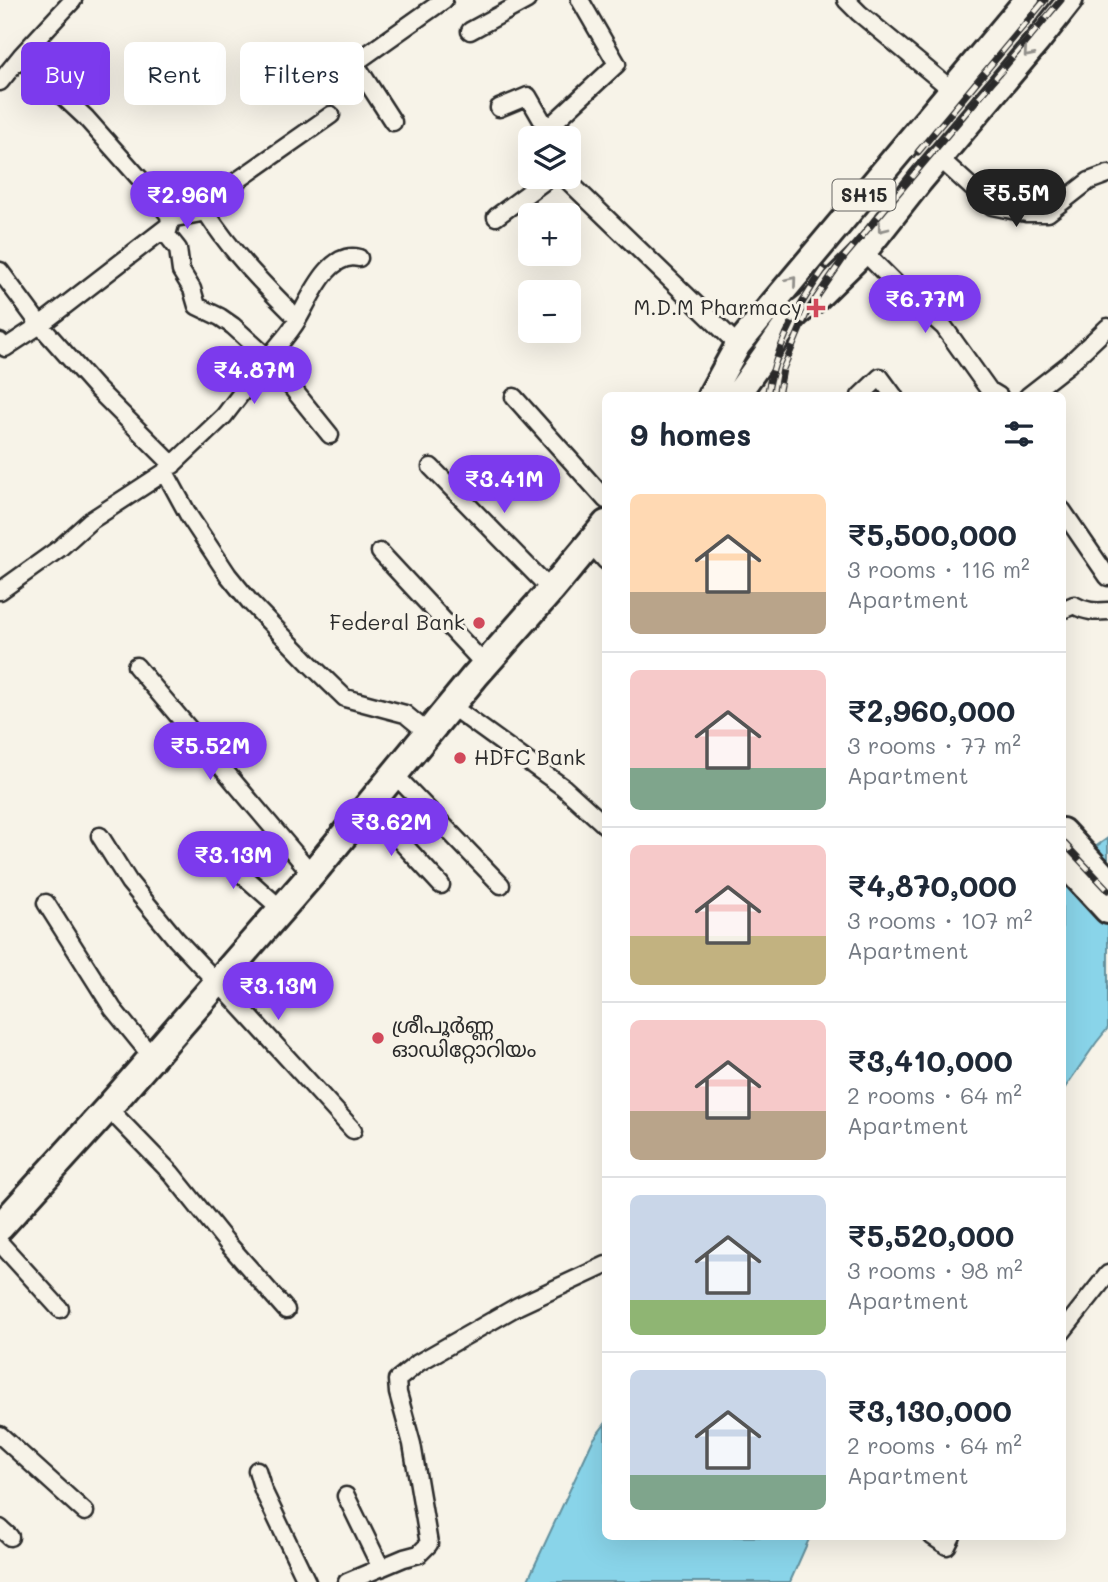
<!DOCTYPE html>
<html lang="en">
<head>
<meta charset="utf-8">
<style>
  :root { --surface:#fff; --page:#f2f2f3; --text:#1f2937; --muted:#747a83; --line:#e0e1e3; --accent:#7c3aed }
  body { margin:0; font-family:Mali,"Noto Sans Malayalam",sans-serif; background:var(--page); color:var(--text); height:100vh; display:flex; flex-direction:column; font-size:26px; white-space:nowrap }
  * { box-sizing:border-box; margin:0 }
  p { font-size:23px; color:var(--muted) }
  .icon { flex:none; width:38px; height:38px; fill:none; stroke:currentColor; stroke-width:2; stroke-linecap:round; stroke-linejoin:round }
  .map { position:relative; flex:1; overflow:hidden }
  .drawer { position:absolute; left:602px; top:392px; width:464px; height:1148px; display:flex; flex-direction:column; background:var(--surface); border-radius:10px; box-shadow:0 7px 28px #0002 }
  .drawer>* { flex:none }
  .hud { position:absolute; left:21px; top:42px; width:476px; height:63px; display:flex; gap:14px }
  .controls { position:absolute; left:518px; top:126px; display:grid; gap:14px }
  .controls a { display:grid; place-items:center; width:63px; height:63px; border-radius:10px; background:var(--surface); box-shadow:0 7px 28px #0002; font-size:35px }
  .price { position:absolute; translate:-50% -60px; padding:0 16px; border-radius:24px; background:var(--accent); color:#fff; font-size:23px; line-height:46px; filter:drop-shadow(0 2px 4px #0008) }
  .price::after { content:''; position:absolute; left:50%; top:42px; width:21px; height:16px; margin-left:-10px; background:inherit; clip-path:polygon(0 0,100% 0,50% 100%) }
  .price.current { background:#222; color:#fff }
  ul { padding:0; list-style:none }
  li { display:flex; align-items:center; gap:21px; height:175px; padding:0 28px }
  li+li { border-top:2px solid var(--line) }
  li span { display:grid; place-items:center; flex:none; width:196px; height:140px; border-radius:10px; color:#555 }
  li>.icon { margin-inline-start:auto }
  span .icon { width:84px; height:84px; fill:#fffc; stroke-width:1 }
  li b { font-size:30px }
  h2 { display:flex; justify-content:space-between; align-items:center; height:84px; padding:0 28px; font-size:30px }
  .pill { padding:0 24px; border-radius:10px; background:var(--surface); box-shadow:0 7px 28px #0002; font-size:24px; line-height:63px }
  .pill.current { background:var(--accent); color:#fff }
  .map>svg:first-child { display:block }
  .water { fill:#89d4e9; stroke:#63909d; stroke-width:2 }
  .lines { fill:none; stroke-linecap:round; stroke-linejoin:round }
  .minor-casing { stroke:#2b2b2b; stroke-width:21 }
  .primary-casing { stroke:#2b2b2b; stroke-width:30 }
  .trunk-casing { stroke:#2b2b2b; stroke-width:32 }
  .minor { stroke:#f7f3e8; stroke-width:16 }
  .primary { stroke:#f7f3e8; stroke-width:24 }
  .trunk { stroke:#f7f3e8; stroke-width:26 }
  .rail-casing { stroke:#2b2b2b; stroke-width:7 }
  .rail { stroke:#f7f3e8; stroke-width:4.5; stroke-dasharray:13; stroke-linecap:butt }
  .oneway { stroke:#918f8a }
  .poi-dot { fill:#d1495b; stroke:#f7f3e8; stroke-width:2.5 }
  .labels { text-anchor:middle; stroke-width:6; stroke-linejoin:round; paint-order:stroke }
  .shield { fill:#f7f3e8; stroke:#686764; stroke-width:2 }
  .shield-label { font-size:19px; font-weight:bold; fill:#2b2b2b }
  .poi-label { font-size:21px; fill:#2b2b2b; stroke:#f7f3e8; text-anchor:end }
</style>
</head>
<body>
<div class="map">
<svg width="1108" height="1582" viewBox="0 0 1108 1582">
  <rect width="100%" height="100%" fill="#f7f3e8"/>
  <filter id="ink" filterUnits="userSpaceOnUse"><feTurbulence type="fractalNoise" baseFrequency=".0143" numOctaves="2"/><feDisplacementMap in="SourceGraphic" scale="14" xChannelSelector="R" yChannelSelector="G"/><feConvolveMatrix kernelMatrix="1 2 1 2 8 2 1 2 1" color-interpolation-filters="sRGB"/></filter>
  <g filter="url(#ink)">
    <path class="water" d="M1108,838V1028L1096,1043L1062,1092V879L1088,852Z
      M605,1424L606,1536L810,1537L790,1582H527L593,1440Z"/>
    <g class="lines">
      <defs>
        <path id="minor" d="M73,0L21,56L22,58L86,118L141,180L169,215L170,224L167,235L178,249L181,271L192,289L197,306L220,317L233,326L268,358C278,345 290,333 298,319C310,299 329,250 359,258
          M846,0L859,13L952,90
          M470,31L527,0
          M0,82L21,56
          M499,108L528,96L547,129
          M393,122L355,63L444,0
          M543,138L547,129L617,64L580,0
          M941,157L946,164L992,206L1026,213H1048L1089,181L1108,174
          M564,177L738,345
          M206,212L224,190L331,115
          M496,217L550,177
          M170,219L206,212C231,252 264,285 298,319
          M864,252L898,286L944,327L989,390L999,396
          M0,271L40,325L96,388L173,465
          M0,342L5,348L40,325L168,226
          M860,396L880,377L894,396
          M1028,396L1069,364L1108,327
          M514,397L606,500
          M431,467L551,590
          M165,472L224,416L268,358L330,435
          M1062,510L1108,577
          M590,543L606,561
          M380,552L485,665
          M0,591L60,548L90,521L165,472L189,516L228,575L250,602L311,665L345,698L405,714L428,733
          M1062,610L1074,605C1086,612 1095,612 1108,611
          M136,666L312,874
          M451,706L563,787L606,826
          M394,774L501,885
          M368,806L441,885
          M100,836L129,882L176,939L209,974L218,982L353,1130
          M209,845L281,909
          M46,903L113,1009L152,1057
          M108,1108L171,1173L228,1244L286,1310
          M0,1243L60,1309
          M1062,1332L1108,1274
          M0,1435L85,1512
          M257,1470L263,1490L307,1582
          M346,1496L381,1568
          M0,1528L10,1537
          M932,1536L947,1546L952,1536
          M347,1582L404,1558L419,1554L429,1544L412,1444L398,1393L397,1380L418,1363L518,1306L606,1265"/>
        <path id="primary" d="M737,395L787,324L799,312L816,299L864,252L920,181L1037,42L1070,0
          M710,396L738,345L1027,0"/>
        <path id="trunk" d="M735,396H737
          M1062,832L1108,882
          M1062,860L1108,910
          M0,1227L108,1108L312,874L475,676L551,590L606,524"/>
      </defs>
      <use href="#minor" class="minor-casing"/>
      <use href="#primary" class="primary-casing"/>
      <use href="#trunk" class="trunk-casing"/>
      <use href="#minor" class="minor"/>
      <use href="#primary" class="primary"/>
      <use href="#trunk" class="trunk"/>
      <defs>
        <path id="rail" d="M918,152L1045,0
          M767,396C775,350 797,307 824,269
          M778,396L783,369L808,310L845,256L1061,0
          M1062,841L1108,890"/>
      </defs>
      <use href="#rail" class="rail-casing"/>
      <use href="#rail" class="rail"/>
    </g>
    <defs><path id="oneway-chevron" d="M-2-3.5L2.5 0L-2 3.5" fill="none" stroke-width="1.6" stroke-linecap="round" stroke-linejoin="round" transform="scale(1.75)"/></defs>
    <g class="oneway">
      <use href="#oneway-chevron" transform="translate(1028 53) rotate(131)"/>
      <use href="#oneway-chevron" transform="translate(882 228) rotate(128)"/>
      <use href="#oneway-chevron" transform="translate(792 281) rotate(-50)"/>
    </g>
  </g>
  <g class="poi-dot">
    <path d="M812.5 297.5h7v7h7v7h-7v7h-7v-7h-7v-7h7z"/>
    <circle cx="479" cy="623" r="7"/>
    <circle cx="460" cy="758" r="7"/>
    <circle cx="378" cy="1038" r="7"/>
  </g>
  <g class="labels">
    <rect class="shield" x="832.5" y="179.5" width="63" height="31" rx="5"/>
    <g class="shield-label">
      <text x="864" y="202">SH15</text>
    </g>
    <g class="poi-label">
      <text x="802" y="315">M.D.M Pharmacy</text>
      <text x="465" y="630">Federal Bank</text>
      <text x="474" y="765" text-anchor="start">HDFC Bank</text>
      <text x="392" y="1033" text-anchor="start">ശ്രീപൂർണ്ണ<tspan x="392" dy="24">ഓഡിറ്റോറിയം</tspan></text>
    </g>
  </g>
</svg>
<div class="controls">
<a><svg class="icon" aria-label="layers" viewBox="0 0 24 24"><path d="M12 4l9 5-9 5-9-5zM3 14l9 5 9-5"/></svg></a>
<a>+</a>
<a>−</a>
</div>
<b class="price current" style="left:1016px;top:229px">₹5.5M</b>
<b class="price" style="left:187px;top:231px">₹2.96M</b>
<b class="price" style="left:925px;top:335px">₹6.77M</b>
<b class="price" style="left:254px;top:406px">₹4.87M</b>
<b class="price" style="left:504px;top:515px">₹3.41M</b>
<b class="price" style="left:210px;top:782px">₹5.52M</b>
<b class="price" style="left:391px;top:858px">₹3.62M</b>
<b class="price" style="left:233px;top:891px">₹3.13M</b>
<b class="price" style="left:278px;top:1022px">₹3.13M</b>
<div class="hud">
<a class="pill current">Buy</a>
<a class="pill">Rent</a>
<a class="pill">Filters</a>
</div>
<section class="drawer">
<h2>9 homes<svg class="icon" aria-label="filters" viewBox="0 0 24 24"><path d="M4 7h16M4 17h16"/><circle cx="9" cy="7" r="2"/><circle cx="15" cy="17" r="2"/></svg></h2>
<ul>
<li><span style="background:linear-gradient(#ffd9b3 70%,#b9a48a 0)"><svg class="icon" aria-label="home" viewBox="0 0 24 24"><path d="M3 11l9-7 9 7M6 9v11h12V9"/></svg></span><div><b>₹5,500,000</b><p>3 rooms · 116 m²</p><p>Apartment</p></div></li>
<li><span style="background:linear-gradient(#f6c9c9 70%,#7fa58c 0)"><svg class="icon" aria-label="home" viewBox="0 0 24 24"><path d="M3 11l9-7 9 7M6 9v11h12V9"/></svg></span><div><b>₹2,960,000</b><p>3 rooms · 77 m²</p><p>Apartment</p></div></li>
<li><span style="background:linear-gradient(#f6c9c9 65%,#c2b280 0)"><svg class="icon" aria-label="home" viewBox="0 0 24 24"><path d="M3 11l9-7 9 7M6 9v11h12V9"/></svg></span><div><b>₹4,870,000</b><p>3 rooms · 107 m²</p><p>Apartment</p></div></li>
<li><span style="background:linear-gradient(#f6c9c9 65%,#b9a48a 0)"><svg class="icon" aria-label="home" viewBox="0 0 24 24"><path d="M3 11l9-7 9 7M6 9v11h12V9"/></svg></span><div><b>₹3,410,000</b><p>2 rooms · 64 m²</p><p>Apartment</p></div></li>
<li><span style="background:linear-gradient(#c9d6e8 75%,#8fb573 0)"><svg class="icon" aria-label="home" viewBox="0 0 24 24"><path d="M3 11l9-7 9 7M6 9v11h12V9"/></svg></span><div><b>₹5,520,000</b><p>3 rooms · 98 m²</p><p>Apartment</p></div></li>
<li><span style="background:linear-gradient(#c9d6e8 75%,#7fa58c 0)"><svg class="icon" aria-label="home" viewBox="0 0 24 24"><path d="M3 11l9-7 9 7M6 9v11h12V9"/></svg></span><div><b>₹3,130,000</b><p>2 rooms · 64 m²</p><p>Apartment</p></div></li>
</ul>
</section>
</div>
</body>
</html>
